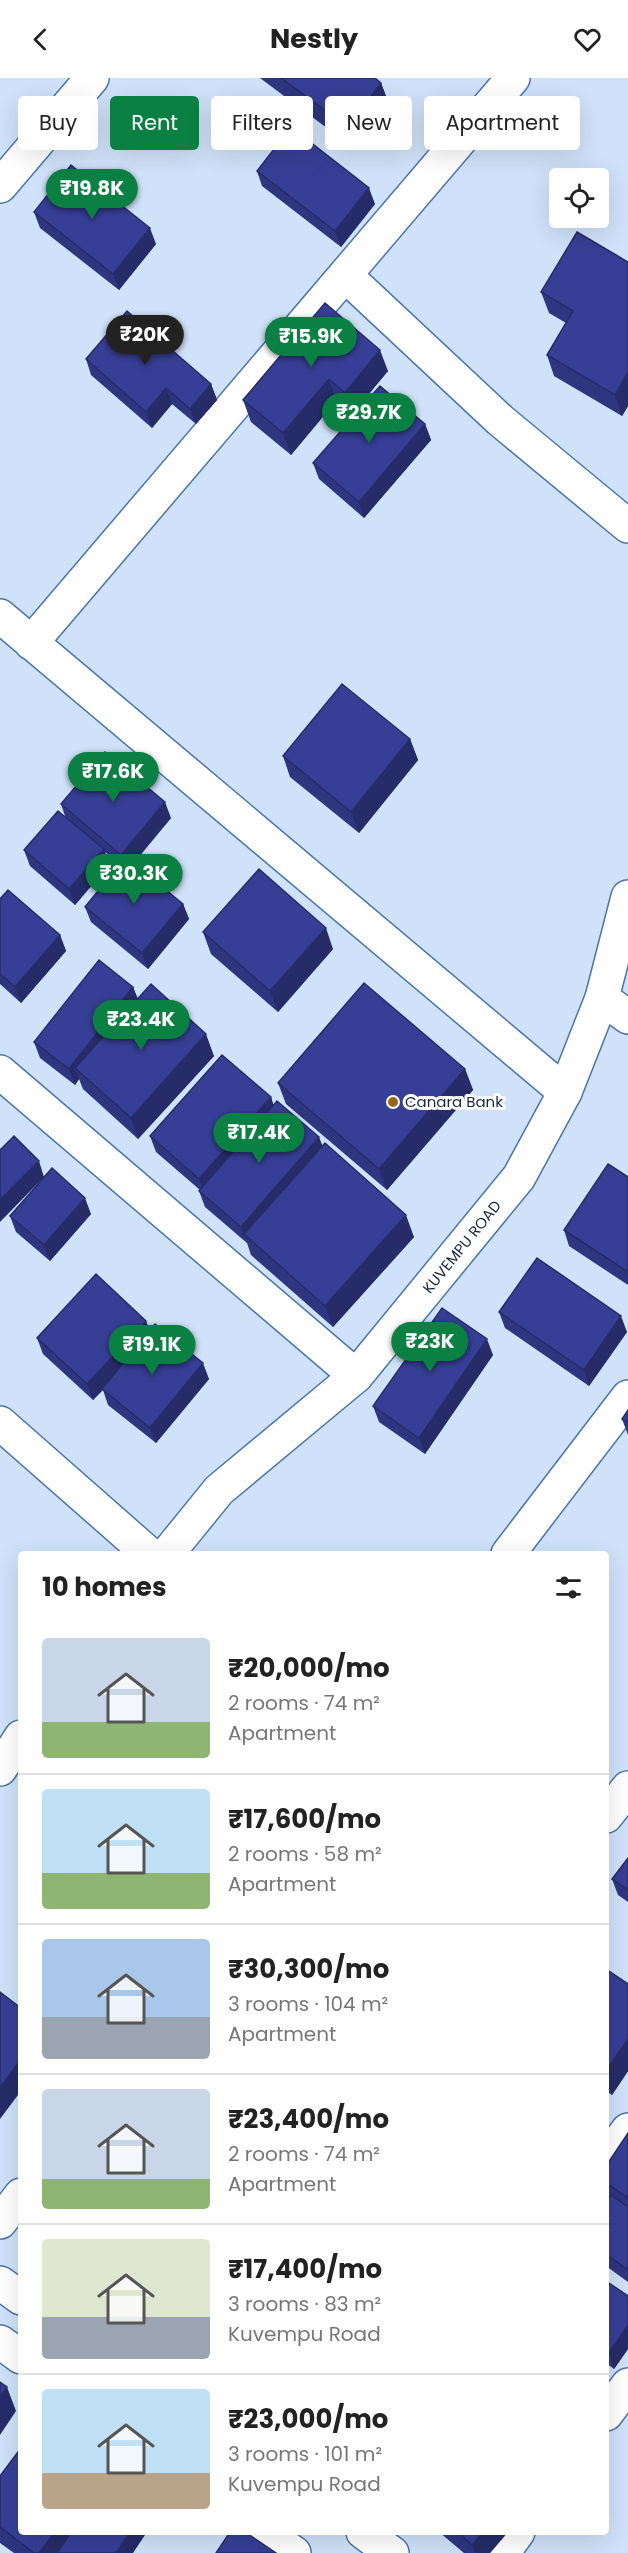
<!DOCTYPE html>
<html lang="en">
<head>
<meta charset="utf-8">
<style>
  :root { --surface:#fff; --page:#f6f6f6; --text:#222; --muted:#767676; --line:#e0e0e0; --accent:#0b8043 }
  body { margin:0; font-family:Poppins,sans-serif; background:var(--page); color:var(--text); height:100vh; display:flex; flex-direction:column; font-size:22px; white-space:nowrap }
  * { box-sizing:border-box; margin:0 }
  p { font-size:20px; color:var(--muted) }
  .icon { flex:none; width:33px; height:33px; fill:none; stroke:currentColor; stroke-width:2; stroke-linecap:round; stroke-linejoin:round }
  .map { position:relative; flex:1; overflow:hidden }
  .drawer { position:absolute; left:18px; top:1473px; width:591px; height:984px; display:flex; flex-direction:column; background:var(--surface); border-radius:6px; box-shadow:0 6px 24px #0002 }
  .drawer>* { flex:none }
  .top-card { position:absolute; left:18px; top:18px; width:592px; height:54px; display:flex; gap:12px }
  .fabs { position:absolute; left:549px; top:90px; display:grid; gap:12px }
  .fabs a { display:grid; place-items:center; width:60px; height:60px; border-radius:6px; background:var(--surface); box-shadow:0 6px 24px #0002; font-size:30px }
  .price { position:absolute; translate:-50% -51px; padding:0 14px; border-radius:21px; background:var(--accent); color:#fff; font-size:20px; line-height:39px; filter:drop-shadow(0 2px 3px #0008) }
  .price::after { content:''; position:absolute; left:50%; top:36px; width:18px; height:14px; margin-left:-9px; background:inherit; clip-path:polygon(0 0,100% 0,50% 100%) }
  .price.current { background:#222; color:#fff }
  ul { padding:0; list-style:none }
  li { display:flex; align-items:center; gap:18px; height:150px; padding:0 24px }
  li+li { border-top:2px solid var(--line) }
  li span { display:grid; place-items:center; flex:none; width:168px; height:120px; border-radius:6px; color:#555 }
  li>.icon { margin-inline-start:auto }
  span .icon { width:72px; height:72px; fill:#fffc; stroke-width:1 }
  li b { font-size:26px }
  h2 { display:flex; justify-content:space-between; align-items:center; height:72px; padding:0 24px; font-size:26px }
  .tag { padding:0 21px; border-radius:6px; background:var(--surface); box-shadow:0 6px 24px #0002; font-size:21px; line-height:54px }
  .tag.current { background:var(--accent); color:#fff }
  header { display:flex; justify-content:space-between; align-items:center; height:78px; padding:0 24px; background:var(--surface); font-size:27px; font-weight:700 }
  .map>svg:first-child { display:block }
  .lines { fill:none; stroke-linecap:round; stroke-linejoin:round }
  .minor-casing { stroke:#4b75a9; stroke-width:36 }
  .major-casing { stroke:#4b75a9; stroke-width:36 }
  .minor { stroke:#fff; stroke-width:33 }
  .major { stroke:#fff; stroke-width:33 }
  .wall { fill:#2e3680 }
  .shaded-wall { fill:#262c68 }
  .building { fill:#363f95; stroke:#262c68; stroke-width:1.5 }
  .poi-dot { fill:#986819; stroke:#fff; stroke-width:2 }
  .labels { text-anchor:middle; stroke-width:6; stroke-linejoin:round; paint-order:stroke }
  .poi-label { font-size:15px; fill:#16283e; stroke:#fff; text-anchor:start }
  .street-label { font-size:15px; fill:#16283e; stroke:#fff }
</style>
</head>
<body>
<header><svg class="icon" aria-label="back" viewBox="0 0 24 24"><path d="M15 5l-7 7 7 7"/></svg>Nestly<svg class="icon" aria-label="heart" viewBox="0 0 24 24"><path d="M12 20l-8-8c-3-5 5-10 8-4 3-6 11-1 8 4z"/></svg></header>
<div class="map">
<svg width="628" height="2475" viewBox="0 0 628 2475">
  <rect width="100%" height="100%" fill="#cfe2f9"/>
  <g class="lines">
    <defs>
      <path id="minor" d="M0,108L92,0
        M345,197L500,342L628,448
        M0,538L565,1014
        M31,565L513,0
        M602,920L628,939
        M0,994L356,1298
        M0,1345L149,1476
        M508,1476L628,1319
        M606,1738L628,1710
        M606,2081L628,2052
        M0,2144L21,2117
        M606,2336L628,2307
        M503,2475L518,2454"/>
      <path id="major" d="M167,1476L219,1412L356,1298L519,1099L565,1014L602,920L628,819
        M0,1691L21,1659
        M0,2205L21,2220
        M0,2264L21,2279
        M265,2454L294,2475
        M363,2454L392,2475"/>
    </defs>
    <use href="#minor" class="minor-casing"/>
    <use href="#major" class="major-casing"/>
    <use href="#minor" class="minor"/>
    <use href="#major" class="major"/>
  </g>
  <path class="wall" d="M260,0H375L381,5L389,26L355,71Z
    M257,93L375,126L341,169L262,108Z
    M34,134L156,166L119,212L40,150Z
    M628,184V328L622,338L554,298L547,277L566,245L549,235L541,214Z
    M325,225L388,293L352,336L336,323L291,377L251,344L243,322Z
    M86,281L211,306L217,322L196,346L172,326L152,350L91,297Z
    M425,346L431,362L364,440L319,401L313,385Z
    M410,661L418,682L359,755L290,699L283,678Z
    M61,726L171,740L134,785L183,826L189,841L148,891L91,844L85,829L120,786L105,774L109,787L75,827L30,788L24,772L65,738Z
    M0,821L60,857L66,873L21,925L0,906Z
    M203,854L333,871L278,934L211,876Z
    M133,909L138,921L214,978L138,1061L83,1011L79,1001L75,1007L40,980L34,964Z
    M465,991L473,1012L387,1112L286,1026L278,1005Z
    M271,1019L273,1027L322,1068L414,1159L333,1249L251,1177L247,1165L205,1129L199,1113L200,1112L156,1074L150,1058Z
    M628,1099V1207L569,1168L564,1152Z
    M91,1136L50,1183L16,1154L10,1138Z
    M499,1234L627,1254L589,1308L505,1250Z
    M146,1243L150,1253L209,1301L156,1365L108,1327L103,1312L93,1322L43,1276L37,1260Z
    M493,1277L425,1376L379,1344L373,1328Z
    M628,1332V1357L622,1341Z
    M628,1780V1824L618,1817L612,1801Z
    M606,1891L628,1906V1993L612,2017L606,2013Z
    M628,2055V2204L606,2188V2124L609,2119L606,2117V2088Z
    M606,2203L628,2218V2271L614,2291L606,2285Z
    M0,2398L133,2475H14L0,2465Z
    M439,2454H508L490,2475H464Z"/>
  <path class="shaded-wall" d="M381,5L389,26L355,71L348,49Z
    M369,110L375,126L341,169L335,153Z
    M150,150L156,166L119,212L113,196Z
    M380,272L388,293L352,336L345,315Z
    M628,294V328L622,338L615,317Z
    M329,301L336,323L291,377L283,355Z
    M211,306L217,322L196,346L190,331Z
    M166,310L172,326L152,350L146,334Z
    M425,346L431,362L364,440L359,424Z
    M410,661L418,682L359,755L351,734Z
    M165,724L171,740L127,792L121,777Z
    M104,771L109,787L75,827L69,811Z
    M183,826L189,841L148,891L142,875Z
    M326,850L333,871L278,934L270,913Z
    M60,857L66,873L21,925L15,909Z
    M133,909L139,925L75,990L79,1001L75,1007L69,991Z
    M206,956L214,978L138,1061L131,1040Z
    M465,991L473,1012L387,1112L379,1091Z
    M271,1019L276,1035L205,1116L199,1101Z
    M319,1059L325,1074L244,1157L241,1149Z
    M39,1083L44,1099L0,1144V1122Z
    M85,1120L91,1136L50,1183L44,1167Z
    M406,1137L414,1159L333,1249L325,1228Z
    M621,1238L627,1254L589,1308L584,1292Z
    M146,1243L152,1259L93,1322L87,1306Z
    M487,1261L493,1277L425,1376L419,1360Z
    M203,1285L209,1301L156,1365L150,1350Z
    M606,1661L609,1667L606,1671Z
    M628,1961V1993L612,2017L606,2000V1993Z
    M21,1981V2013L0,2041V2010Z
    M628,2247V2271L614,2291L609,2275Z
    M7,2309L16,2333L0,2357V2319Z
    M55,2454H79L63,2475H39Z
    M130,2454H147L133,2475H116Z
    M483,2454H508L490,2475H475L472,2467Z"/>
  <path class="building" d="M281,0H375L381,5L348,49Z
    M291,49L369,110L335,153L257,93Z
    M71,87L150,150L113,196L34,134Z
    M577,154L628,184V294L615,317L547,277L573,233L541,214Z
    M325,225L380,272L345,315L329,301L283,355L243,322Z
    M127,233L211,306L190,331L166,310L146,334L86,281Z
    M380,308L425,346L359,424L313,385Z
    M342,606L410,661L351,734L283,678Z
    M105,674L165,724L121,777L61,726Z
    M58,733L104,771L69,811L24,772Z
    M126,779L183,826L142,875L85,829Z
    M259,791L326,850L270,913L203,854Z
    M8,812L60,857L15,909L0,896V821Z
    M99,882L133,909L69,991L34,964Z
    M364,905L465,991L379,1091L278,1005Z
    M151,906L206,956L131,1040L75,990Z
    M222,977L271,1019L199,1101L150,1058Z
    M277,1023L319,1059L241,1149L199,1113Z
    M14,1058L39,1083L0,1122V1072Z
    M325,1065L406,1137L325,1228L244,1156Z
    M608,1086L628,1099V1194L564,1152Z
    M52,1090L85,1120L44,1167L10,1138Z
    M537,1180L621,1238L584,1292L499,1234Z
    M96,1196L146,1243L87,1306L37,1260Z
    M442,1230L487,1261L419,1360L373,1328Z
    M155,1246L203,1285L150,1350L102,1311Z
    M628,1332V1345L622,1341Z
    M628,1780V1812L612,1801Z
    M606,1891L628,1906V1961L606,1993Z
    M0,1914L21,1930V1981L0,2010Z
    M628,2055V2120L606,2105V2088Z
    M611,2117L628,2129V2192L606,2176V2124Z
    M606,2203L628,2218V2247L609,2275L606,2273Z
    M0,2304L7,2309L0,2319Z
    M21,2370V2454H55L39,2475H34L0,2449V2398Z
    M71,2454H130L116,2475H57Z
    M230,2454H245L276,2475H216Z
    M457,2454H483L472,2467Z"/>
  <circle class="poi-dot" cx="393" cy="1024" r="6"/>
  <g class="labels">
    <g class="poi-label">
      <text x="405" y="1029">Canara Bank</text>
    </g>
    <g class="street-label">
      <text transform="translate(462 1169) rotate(-51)" y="5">KUVEMPU ROAD</text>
    </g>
  </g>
</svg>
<div class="fabs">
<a><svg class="icon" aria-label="locate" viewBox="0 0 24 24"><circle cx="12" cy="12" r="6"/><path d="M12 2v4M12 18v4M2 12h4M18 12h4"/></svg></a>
</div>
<b class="price" style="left:92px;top:142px">₹19.8K</b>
<b class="price current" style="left:145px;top:288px">₹20K</b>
<b class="price" style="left:311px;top:290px">₹15.9K</b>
<b class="price" style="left:369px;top:366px">₹29.7K</b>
<b class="price" style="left:113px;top:725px">₹17.6K</b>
<b class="price" style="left:134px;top:827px">₹30.3K</b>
<b class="price" style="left:141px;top:973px">₹23.4K</b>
<b class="price" style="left:259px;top:1086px">₹17.4K</b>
<b class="price" style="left:430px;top:1295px">₹23K</b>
<b class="price" style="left:152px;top:1298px">₹19.1K</b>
<div class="top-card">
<a class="tag">Buy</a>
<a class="tag current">Rent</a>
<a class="tag">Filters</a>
<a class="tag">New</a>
<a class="tag">Apartment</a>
</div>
<section class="drawer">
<h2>10 homes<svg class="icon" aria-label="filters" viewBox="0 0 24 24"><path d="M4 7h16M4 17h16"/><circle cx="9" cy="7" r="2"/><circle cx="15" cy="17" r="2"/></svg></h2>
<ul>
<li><span style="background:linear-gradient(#c9d6e8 70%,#8fb573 0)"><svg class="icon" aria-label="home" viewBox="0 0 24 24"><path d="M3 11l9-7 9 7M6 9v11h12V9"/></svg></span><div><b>₹20,000/mo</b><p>2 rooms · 74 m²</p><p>Apartment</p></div></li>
<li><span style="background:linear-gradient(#bfe0f5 70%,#8fb573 0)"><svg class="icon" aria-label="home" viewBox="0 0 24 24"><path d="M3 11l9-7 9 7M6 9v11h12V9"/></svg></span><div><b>₹17,600/mo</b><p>2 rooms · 58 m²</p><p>Apartment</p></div></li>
<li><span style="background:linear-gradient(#a9c7e8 65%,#9aa5b1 0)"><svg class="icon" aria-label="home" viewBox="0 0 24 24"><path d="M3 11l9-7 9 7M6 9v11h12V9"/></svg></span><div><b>₹30,300/mo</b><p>3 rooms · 104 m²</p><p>Apartment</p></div></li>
<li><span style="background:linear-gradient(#c9d6e8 75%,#8fb573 0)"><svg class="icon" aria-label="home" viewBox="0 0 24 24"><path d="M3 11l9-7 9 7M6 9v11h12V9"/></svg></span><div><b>₹23,400/mo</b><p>2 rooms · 74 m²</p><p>Apartment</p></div></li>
<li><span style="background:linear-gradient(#dfe7d0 65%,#9aa5b1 0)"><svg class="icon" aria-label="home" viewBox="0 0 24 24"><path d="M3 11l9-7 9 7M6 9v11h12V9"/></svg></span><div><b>₹17,400/mo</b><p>3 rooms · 83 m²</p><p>Kuvempu Road</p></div></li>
<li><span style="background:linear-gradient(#bfe0f5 70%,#b9a48a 0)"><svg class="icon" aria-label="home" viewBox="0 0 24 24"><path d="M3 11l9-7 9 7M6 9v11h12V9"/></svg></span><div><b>₹23,000/mo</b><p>3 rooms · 101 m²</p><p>Kuvempu Road</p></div></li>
</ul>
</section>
</div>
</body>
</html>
